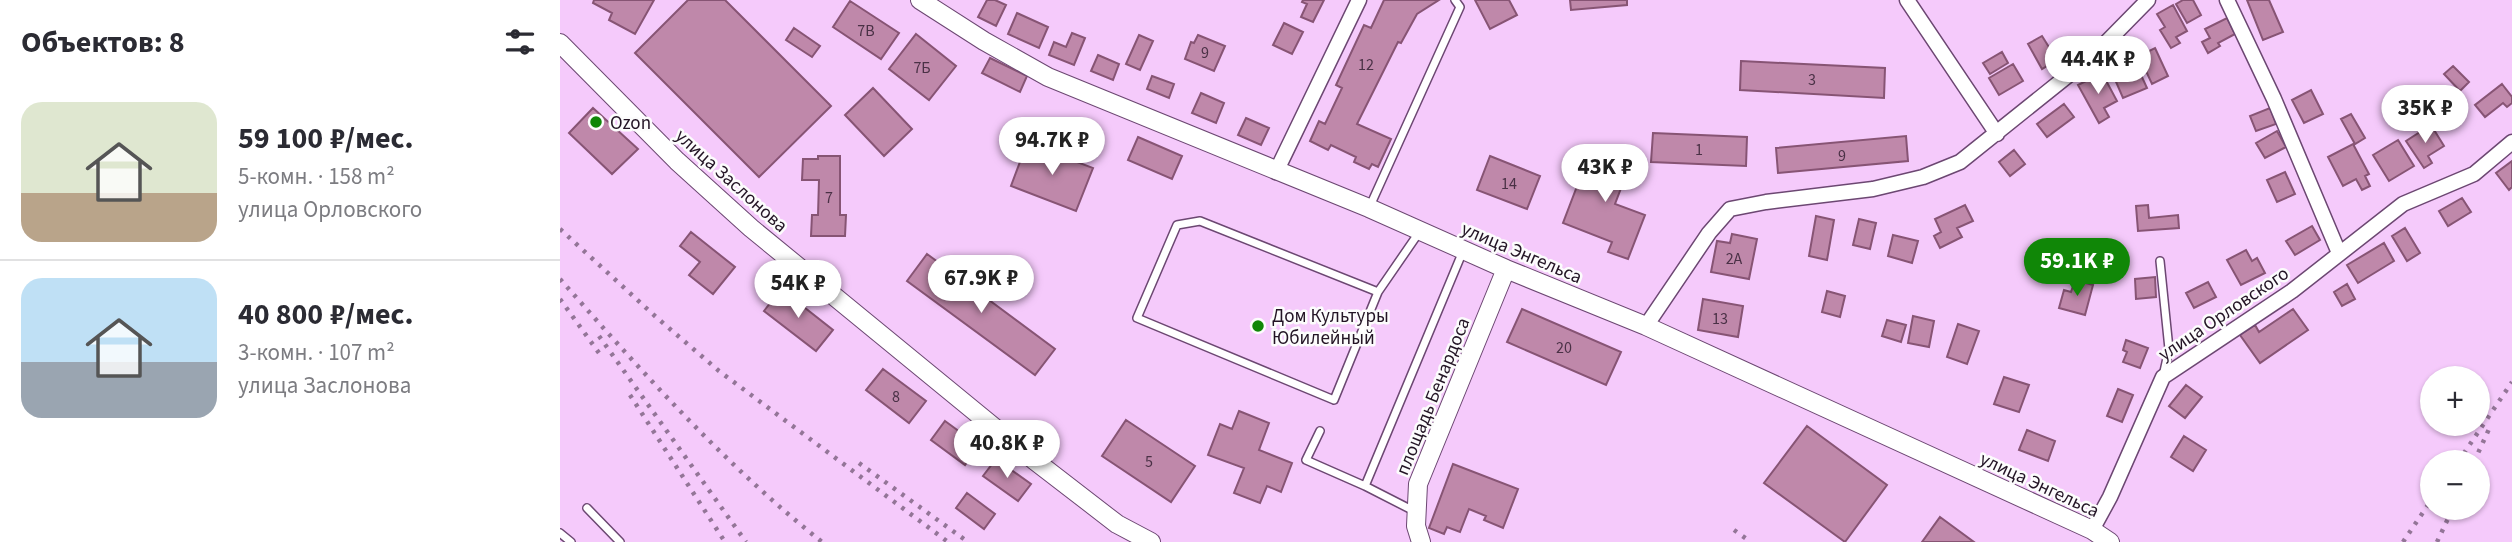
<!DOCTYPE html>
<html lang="ru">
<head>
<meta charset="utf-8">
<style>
  :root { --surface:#fff; --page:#f2f2f3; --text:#2b2b33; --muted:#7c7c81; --line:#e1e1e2; --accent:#108707 }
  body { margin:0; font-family:"Source Sans 3",sans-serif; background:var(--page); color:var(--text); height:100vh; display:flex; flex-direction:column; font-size:26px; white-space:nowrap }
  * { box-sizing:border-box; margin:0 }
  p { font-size:23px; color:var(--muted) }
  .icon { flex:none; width:38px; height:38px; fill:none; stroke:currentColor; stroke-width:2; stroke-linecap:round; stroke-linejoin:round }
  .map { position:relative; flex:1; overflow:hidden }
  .side { display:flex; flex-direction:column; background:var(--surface); width:560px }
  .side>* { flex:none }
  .tools { position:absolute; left:1860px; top:366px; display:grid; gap:14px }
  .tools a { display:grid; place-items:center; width:70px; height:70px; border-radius:50%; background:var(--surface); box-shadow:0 2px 5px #0004; font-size:35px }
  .price { position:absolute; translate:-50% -60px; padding:0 16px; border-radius:24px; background:#fff; color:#222; font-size:23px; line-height:46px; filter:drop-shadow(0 2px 4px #0008) }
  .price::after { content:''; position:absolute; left:50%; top:42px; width:21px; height:16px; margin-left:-10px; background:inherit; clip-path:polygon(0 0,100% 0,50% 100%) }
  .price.active { background:var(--accent); color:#fff }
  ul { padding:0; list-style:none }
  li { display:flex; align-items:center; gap:21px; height:175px; padding:0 21px }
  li+li { border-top:2px solid var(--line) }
  li span { display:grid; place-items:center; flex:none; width:196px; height:140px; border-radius:21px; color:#555 }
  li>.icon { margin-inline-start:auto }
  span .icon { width:84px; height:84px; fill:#fffc; stroke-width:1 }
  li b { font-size:30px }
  h2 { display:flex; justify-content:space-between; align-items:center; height:84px; padding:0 21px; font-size:30px }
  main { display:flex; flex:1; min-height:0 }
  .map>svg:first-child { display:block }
  .building { fill:#bf88aa; stroke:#875474; stroke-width:2 }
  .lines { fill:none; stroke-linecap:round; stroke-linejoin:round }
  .service-casing { stroke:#6c4772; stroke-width:10 }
  .minor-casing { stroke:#6c4772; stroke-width:17 }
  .tertiary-casing { stroke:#6c4772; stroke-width:20 }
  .service { stroke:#fff; stroke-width:7 }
  .minor { stroke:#fff; stroke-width:14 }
  .tertiary { stroke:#fff; stroke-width:18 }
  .rail { stroke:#937597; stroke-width:4.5; stroke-dasharray:3.5 7; stroke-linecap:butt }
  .poi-dot { fill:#108707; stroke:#fcfcfc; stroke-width:2.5 }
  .labels { text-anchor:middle; stroke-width:5; stroke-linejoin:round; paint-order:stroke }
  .number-label { font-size:16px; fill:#4a3146 }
  .poi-label { font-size:19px; fill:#231425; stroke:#fcfcfc; text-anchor:start }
  .street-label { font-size:19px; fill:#231425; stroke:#fcfcfc }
</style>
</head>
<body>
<main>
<section class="side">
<h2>Объектов: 8<svg class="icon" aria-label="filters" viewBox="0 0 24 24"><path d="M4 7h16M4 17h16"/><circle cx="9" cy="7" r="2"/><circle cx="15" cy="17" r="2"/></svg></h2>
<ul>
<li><span style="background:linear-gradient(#dfe7d0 65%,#b9a48a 0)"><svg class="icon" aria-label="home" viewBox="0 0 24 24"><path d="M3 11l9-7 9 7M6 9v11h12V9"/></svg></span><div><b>59 100 ₽/мес.</b><p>5-комн. · 158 m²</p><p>улица Орловского</p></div></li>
<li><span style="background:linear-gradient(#bfe0f5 60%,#9aa5b1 0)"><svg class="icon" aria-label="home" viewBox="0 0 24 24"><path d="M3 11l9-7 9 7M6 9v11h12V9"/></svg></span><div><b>40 800 ₽/мес.</b><p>3-комн. · 107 m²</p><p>улица Заслонова</p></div></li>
</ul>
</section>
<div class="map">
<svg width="1952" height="542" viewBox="0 0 1952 542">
  <rect width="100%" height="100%" fill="#f5cafb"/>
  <path class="building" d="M34,0H94L75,34L49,20L52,13L33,3Z
    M128,0H165L271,106L199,177L75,53Z
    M427,0H435L446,5L436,26L418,17Z
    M743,0H764L753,22L741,17L747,4L742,2Z
    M824,0H879L857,14L841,43L838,42L797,124L831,139L818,167L812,164L809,169L794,162L796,157L771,145L768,150L750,141L759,121L765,124L782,88L776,85L804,25L811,28Z
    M915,0H949L957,15L930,29Z
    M1010,0H1067V5L1011,10Z
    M1623,0H1633L1641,15L1627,23L1616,4Z
    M1687,0H1709L1723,32L1703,40Z
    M290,1L339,33L321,59L273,27Z
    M1613,5L1627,31L1616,37L1620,43L1611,48L1600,30L1605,27L1597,14Z
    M457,13L488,27L479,48L448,34Z
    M1667,18L1675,34L1658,43L1660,46L1648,53L1642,42L1650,38L1645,29Z
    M724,23L743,32L732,54L713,45Z
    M234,28L260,46L252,57L226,40Z
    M512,33L525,38L514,65L489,55L494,42L506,47Z
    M356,34L396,66L369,100L329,69Z
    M579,35L593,41L580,70L566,64Z
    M638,35L665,46L654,71L625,59L631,42L634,43Z
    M1482,36L1497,60L1482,69L1468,44Z
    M1595,48L1608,76L1592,84L1579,56Z
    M1570,51L1587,88L1563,98L1547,61Z
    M1442,52L1448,63L1430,74L1423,63Z
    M538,55L559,64L553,80L531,71Z
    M430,58L467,76L460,92L422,73Z
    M1181,61L1325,68L1324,98L1180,90Z
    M1453,64L1463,81L1439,95L1429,78Z
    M1893,66L1909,82L1900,91L1884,74Z
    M1542,73L1557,101L1544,108L1549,117L1539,123L1518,85Z
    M592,76L614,84L609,98L587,89Z
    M1942,84L1952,97V103L1947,107L1943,103L1925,117L1915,105Z
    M313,88L352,129L324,156L285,115Z
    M1751,90L1763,114L1744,123L1732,100Z
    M641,93L664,103L656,123L632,113Z
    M1504,104L1514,117L1487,137L1477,124Z
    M33,108L78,149L52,174L9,133Z
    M1710,108L1716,124L1696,131L1690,116Z
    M1791,114L1805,138L1795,144L1781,119Z
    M686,118L709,128L701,145L678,135Z
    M1871,125L1884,146L1868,156L1872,163L1864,168L1846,141Z
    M1717,131L1726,147L1705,158L1696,143Z
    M1093,133L1187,137L1186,166L1091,162Z
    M1346,136L1348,161L1218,173L1216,148Z
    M578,137L622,156L612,179L568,160Z
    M1838,140L1854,166L1829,181L1813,155Z
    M467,143L533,168L516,211L451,186Z
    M1793,144L1809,174L1805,176L1810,186L1802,190L1796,179L1783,186L1768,157Z
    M1032,147L1071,162L1055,204L1085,215L1068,259L1048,252L1052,242L1003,223Z
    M1454,150L1465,164L1450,176L1439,162Z
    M258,156H280V215H286L285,236H251L252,215H258L259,180H242L243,159H258Z
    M930,156L980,176L967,209L917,190Z
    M1952,161V187L1949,190L1936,173Z
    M1725,172L1735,194L1717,202L1707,180Z
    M1902,198L1911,212L1888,226L1879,211Z
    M1405,205L1413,221L1397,228L1402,237L1380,248L1374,236L1381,232L1375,219Z
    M1588,205L1589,218L1618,215L1619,228L1578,231L1576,206Z
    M1256,216L1274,220L1267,260L1249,256Z
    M1299,219L1316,223L1310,249L1293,245Z
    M1752,226L1760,240L1735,255L1726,241Z
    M1845,228L1860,253L1847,261L1832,236Z
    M131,232L175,267L153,294L129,275L140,262L120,246Z
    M1172,234L1197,239L1189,279L1151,272L1157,241L1170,243Z
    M1333,235L1358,241L1352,263L1328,256Z
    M1824,243L1834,261L1798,283L1787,265Z
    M1686,250L1692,261L1697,258L1705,273L1681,285L1667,260Z
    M367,254L495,349L475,375L347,281Z
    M1595,277L1596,297L1576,299L1575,279Z
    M1515,280L1533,285L1525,315L1499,308L1504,290L1511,292Z
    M1648,282L1656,297L1634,308L1626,293Z
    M1787,284L1795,299L1782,306L1774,292Z
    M221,289L273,330L256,351L204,311Z
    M1267,291L1285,296L1280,317L1262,312Z
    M1143,299L1183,306L1178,337L1138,330Z
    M962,309L1061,352L1046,385L947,342Z
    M1733,309L1748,330L1700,363L1680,335L1695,325L1699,332Z
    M1353,316L1374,321L1369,347L1348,343Z
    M1327,320L1346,325L1341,342L1322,336Z
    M1398,324L1419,331L1407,364L1387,357Z
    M1566,340L1588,348L1580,368L1563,362L1567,352L1563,350Z
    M323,369L366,401L349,423L306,390Z
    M1444,377L1469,385L1459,412L1434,404Z
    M1626,385L1642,397L1625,418L1609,406Z
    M1558,389L1573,395L1562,422L1547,416Z
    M679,411L709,423L699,450L732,463L721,492L707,486L700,503L674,493L684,468L648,455L660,424L672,429Z
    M566,420L635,466L611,502L542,456Z
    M385,421L419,446L405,465L371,440Z
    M1247,426L1327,485L1285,542L1204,483Z
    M1467,430L1495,441L1488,461L1459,450Z
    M1624,436L1646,450L1633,471L1611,457Z
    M436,459L471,484L458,501L423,476Z
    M893,464L958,489L943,528L924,520L926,516L909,509L900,532L887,527L884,534L869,528Z
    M407,493L435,514L424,529L396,508Z
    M1380,517L1414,542H1362Z"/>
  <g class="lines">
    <defs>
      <path id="service" d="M810,206L900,7L895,0
        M1600,261L1609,349L1603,376
        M818,292L774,400L577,318L617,225L640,221L818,292L860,231
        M760,431L746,460L805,486
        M27,508L60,542
        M854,511L805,486L903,251
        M0,533L11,542"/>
      <path id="minor" d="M1347,0L1437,134
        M1667,0L1714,99L1779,253
        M716,172L799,0
        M1086,326L1149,233L1170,209L1206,202L1313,189L1363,177L1400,162L1536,53L1588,0
        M1532,530L1550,497L1603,377L1732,291L1843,204L1914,174L1952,142"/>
      <path id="tertiary" d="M360,0L424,41L488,77L809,208L946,269L1086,326L1532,530L1550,542
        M0,43L117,161L191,228L474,460L557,524L591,542
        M861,542L856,526L858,484L946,269"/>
    </defs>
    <use href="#service" class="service-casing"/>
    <use href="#minor" class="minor-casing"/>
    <use href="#tertiary" class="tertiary-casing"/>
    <use href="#service" class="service"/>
    <use href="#minor" class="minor"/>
    <use href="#tertiary" class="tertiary"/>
    <path class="rail" d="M0,229L96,317L159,371L388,542
      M0,279C82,372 165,465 262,542
      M0,299L39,353
      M39,336L186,542
      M70,395L165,542
      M1898,462L1952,382
      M1914,462L1929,429
      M299,463L408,542
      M1174,530L1191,542
      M1843,542L1872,499
      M1877,542L1893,508"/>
  </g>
  <g class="poi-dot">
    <circle cx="36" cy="122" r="7"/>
    <circle cx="698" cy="326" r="7"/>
  </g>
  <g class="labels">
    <g class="number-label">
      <text x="306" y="36">7В</text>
      <text x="645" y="58">9</text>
      <text x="806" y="70">12</text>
      <text x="362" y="73">7Б</text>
      <text x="1252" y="85">3</text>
      <text x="1139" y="155">1</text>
      <text x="1282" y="161">9</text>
      <text x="949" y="189">14</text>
      <text x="269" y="203">7</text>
      <text x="1174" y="264">2А</text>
      <text x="1160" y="324">13</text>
      <text x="1004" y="353">20</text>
      <text x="336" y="402">8</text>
      <text x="589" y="467">5</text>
    </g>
    <g class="poi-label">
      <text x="50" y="129">Ozon</text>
      <text x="712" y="322">Дом Культуры<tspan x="712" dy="22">Юбилейный</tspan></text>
    </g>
    <g class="street-label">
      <text transform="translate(172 180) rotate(42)" y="7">улица Заслонова</text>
      <text transform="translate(962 252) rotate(23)" y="7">улица Энгельса</text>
      <text transform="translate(1663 313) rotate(-34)" y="7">улица Орловского</text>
      <text transform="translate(872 396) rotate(-68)" y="7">площадь Бенардоса</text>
      <text transform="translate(1480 484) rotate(25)" y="7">улица Энгельса</text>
    </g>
  </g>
</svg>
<div class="tools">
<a>+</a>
<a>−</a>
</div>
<b class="price" style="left:1538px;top:96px">44.4K ₽</b>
<b class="price" style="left:1865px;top:145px">35K ₽</b>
<b class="price" style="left:492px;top:177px">94.7K ₽</b>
<b class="price" style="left:1045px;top:204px">43K ₽</b>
<b class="price active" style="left:1517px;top:298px">59.1K ₽</b>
<b class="price" style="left:421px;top:315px">67.9K ₽</b>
<b class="price" style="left:238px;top:320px">54K ₽</b>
<b class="price" style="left:447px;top:480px">40.8K ₽</b>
</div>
</main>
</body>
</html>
